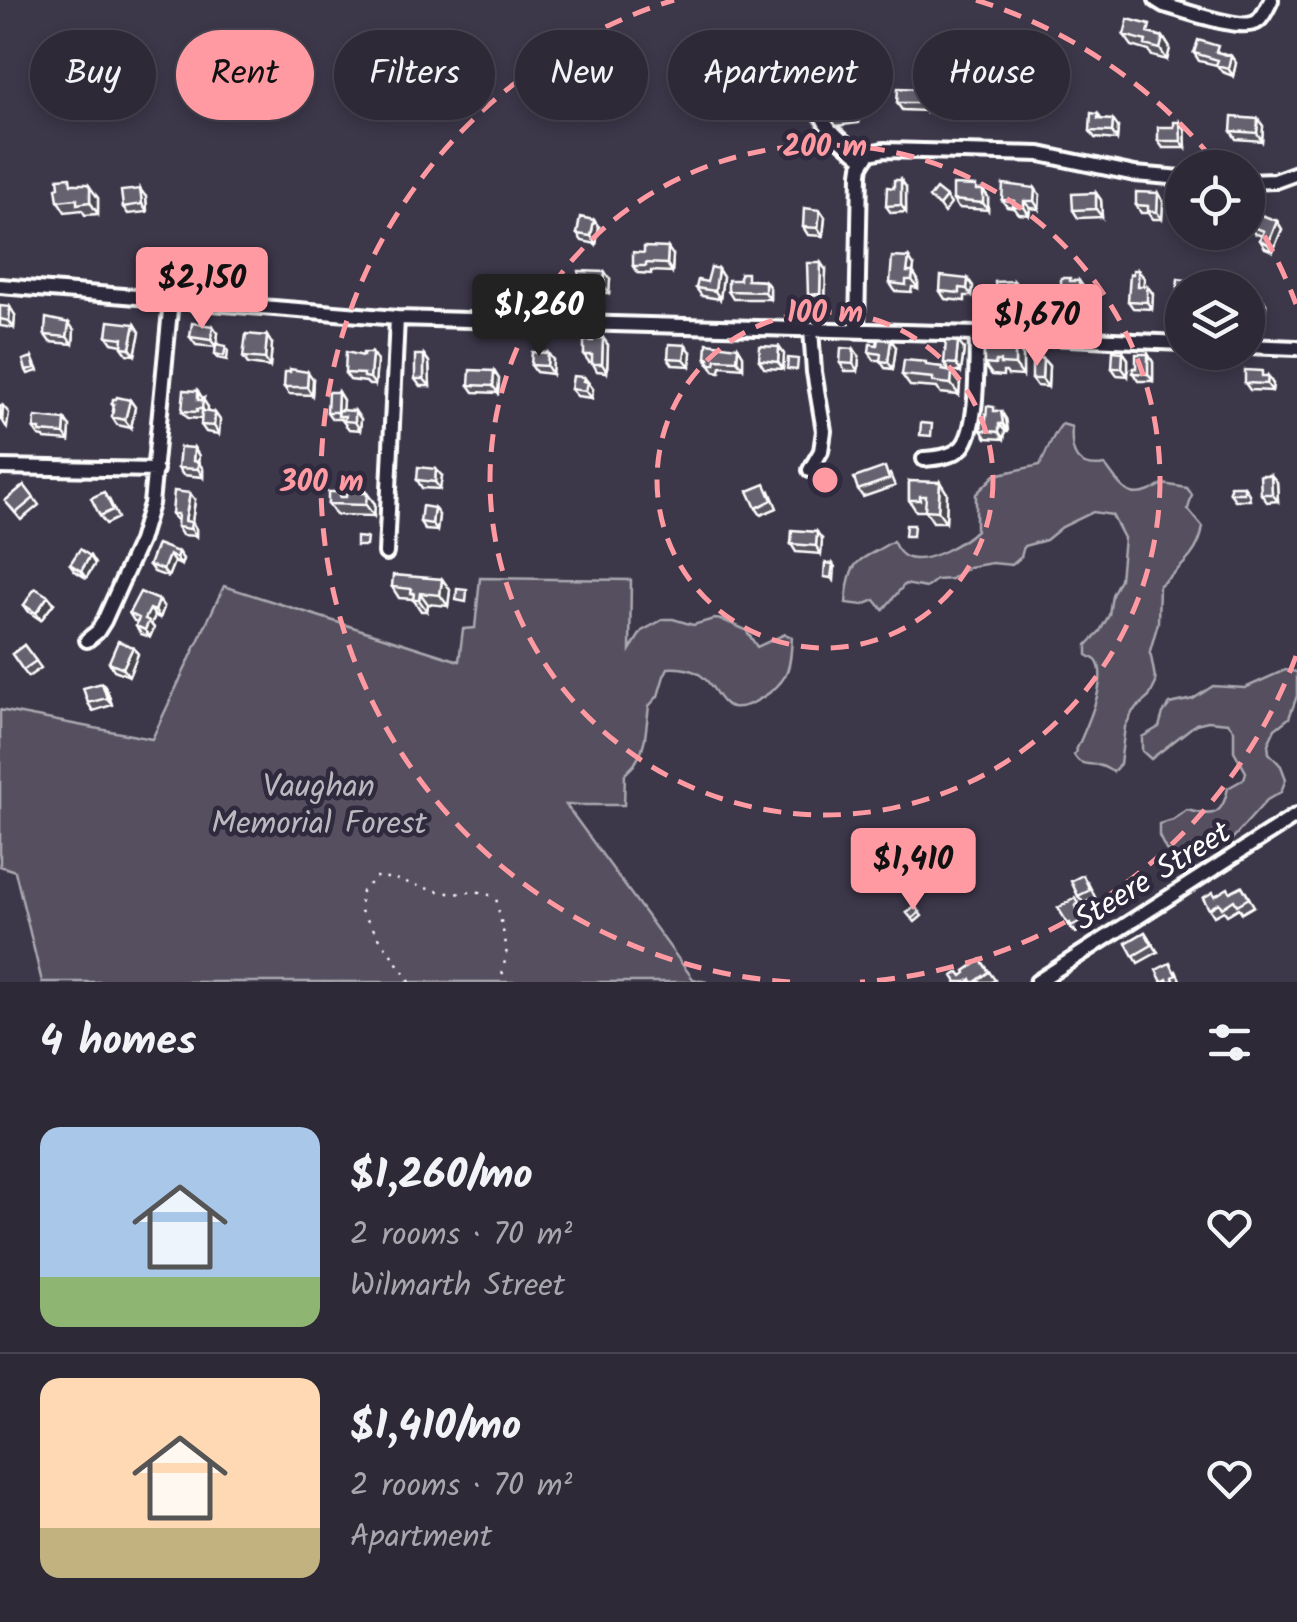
<!DOCTYPE html>
<html lang="en">
<head>
<meta charset="utf-8">
<style>
  :root { --surface:#2d2937; --page:#393542; --text:#f1f3f6; --muted:#a7a6ad; --line:#484552; --accent:#ff9aa2 }
  body { margin:0; font-family:Kalam,sans-serif; background:var(--page); color:var(--text); height:100vh; display:flex; flex-direction:column; font-size:38px; white-space:nowrap }
  * { box-sizing:border-box; margin:0 }
  p { font-size:32px; color:var(--muted) }
  .icon { flex:none; width:55px; height:55px; fill:none; stroke:currentColor; stroke-width:2; stroke-linecap:round; stroke-linejoin:round }
  .map { position:relative; height:982px; overflow:hidden }
  .sheet { display:flex; flex-direction:column; background:var(--surface); flex:1 }
  .sheet>* { flex:none }
  .hud { position:absolute; left:30px; top:30px; width:1238px; height:90px; display:flex; gap:20px }
  .buttons { position:absolute; left:1165px; top:150px; display:grid; gap:20px }
  .buttons a { display:grid; place-items:center; width:100px; height:100px; border-radius:50%; background:var(--surface); box-shadow:0 5px 15px #0003,0 0 0 2px var(--line); font-size:50px }
  .price { position:absolute; translate:-50% -85px; padding:0 22px; border-radius:10px; background:var(--accent); color:#111; font-size:32px; line-height:65px; filter:drop-shadow(0 2px 5px #0008) }
  .price::after { content:''; position:absolute; left:50%; top:60px; width:30px; height:22px; margin-left:-15px; background:inherit; clip-path:polygon(0 0,100% 0,50% 100%) }
  .price.active { background:#222; color:#fff }
  ul { padding:0; list-style:none }
  li { display:flex; align-items:center; gap:30px; height:250px; padding:0 40px }
  li+li { border-top:2px solid var(--line) }
  li span { display:grid; place-items:center; flex:none; width:280px; height:200px; border-radius:20px; color:#555 }
  li>.icon { margin-inline-start:auto }
  span .icon { width:120px; height:120px; fill:#fffc; stroke-width:1 }
  li b { font-size:42px }
  h2 { display:flex; justify-content:space-between; align-items:center; height:120px; padding:0 40px; font-size:42px }
  .pill { padding:0 35px; border-radius:45px; background:var(--surface); box-shadow:0 5px 15px #0003,0 0 0 2px var(--line); font-size:35px; line-height:90px }
  .pill.active { background:var(--accent); color:#111 }
  .map>svg:first-child { display:block }
  .green { fill:#555060; stroke:#aaa8b0; stroke-width:2.5 }
  .lines { fill:none; stroke-linecap:round; stroke-linejoin:round }
  .minor-casing { stroke:#fff; stroke-width:20 }
  .path { stroke:#fff; stroke-width:2.5; stroke-dasharray:2.5 8; stroke-linecap:butt }
  .minor { stroke:#2f2a3d; stroke-width:12 }
  .wall { fill:#585460; stroke:#fff; stroke-width:2.5 }
  .shaded-wall { fill:#47454e; stroke:#fff; stroke-width:2.5 }
  .building { fill:#666270; stroke:#fff; stroke-width:2.5 }
  .ring { fill:none; stroke:#ff9aa2; stroke-width:5; stroke-dasharray:18 12 }
  .labels { text-anchor:middle; stroke-width:9; stroke-linejoin:round; paint-order:stroke }
  .park-label { font-size:32px; fill:#bbb9bf; stroke:#2f2a3d }
  .street-label { font-size:32px; fill:#fff; stroke:#2f2a3d }
  .centre { fill:#ff9aa2; stroke:#2f2a3d; stroke-width:5 }
  .ring-label { font-size:30px; text-anchor:middle; font-weight:bold; fill:#ff9aa2; stroke:#2f2a3d; stroke-width:9; stroke-linejoin:round; paint-order:stroke }
</style>
</head>
<body>
<div class="map">
<svg width="1297" height="982" viewBox="0 0 1297 982">
  <rect width="100%" height="100%" fill="#3c3749"/>
  <filter id="ink" filterUnits="userSpaceOnUse"><feTurbulence type="fractalNoise" baseFrequency=".01" numOctaves="2"/><feDisplacementMap in="SourceGraphic" scale="20" xChannelSelector="R" yChannelSelector="G"/><feConvolveMatrix kernelMatrix="1 2 1 2 8 2 1 2 1" color-interpolation-filters="sRGB"/></filter>
  <g filter="url(#ink)">
    <path class="green" d="M1062,424L1072,427C1070,453 1076,470 1105,465C1125,492 1131,504 1163,484L1187,488L1192,495L1188,509L1203,527C1199,555 1179,568 1159,586L1158,623L1150,651L1156,683L1149,697L1133,711L1125,727L1120,764L1113,772C1109,770 1105,767 1101,766C1090,762 1081,768 1074,755C1083,735 1106,687 1099,666C1097,659 1094,659 1087,655V645L1100,631L1109,615L1112,595L1120,579L1124,538L1112,515L1093,512L1062,527L1046,540L1024,546L1021,557L1012,565L992,563L969,567L951,579L936,580L926,588L905,584L883,610L875,600L863,605L846,603C850,556 856,564 893,541C896,548 901,556 909,558C928,564 964,542 976,530V494L995,475L1040,465C1048,450 1051,437 1062,424Z
      M480,578L631,580L630,650L642,631L664,619H673L693,625L714,619L723,620L746,630L757,647L785,634L792,637C791,649 791,666 785,676C777,690 749,710 732,707C712,703 716,665 668,668L664,676L658,696L649,706L645,738L641,753L634,765L625,774L624,805H566L693,979L707,982H42L15,871L0,866V710L152,739L224,586L459,661L463,629L475,628Z
      M1285,670L1297,672V696L1289,718L1275,729L1268,744L1269,753L1281,766L1286,779L1281,792L1267,800L1226,846L1211,844L1190,860L1166,850L1159,836V824L1173,820L1187,810C1214,817 1222,816 1228,788L1244,779L1246,772L1234,751V730L1228,723L1208,721L1196,724L1151,759L1142,751V737L1159,727L1163,713L1170,704L1193,699L1213,686L1245,688Z"/>
    <g class="lines">
      <defs>
        <path id="minor" d="M1156,0L1164,5C1183,10 1244,33 1258,21C1264,16 1268,6 1271,0
          M827,71C823,81 817,92 818,103C821,128 847,144 864,159
          M1248,182L1275,181L1297,173
          M0,286L397,318L977,334L1182,343
          M857,330L860,173L861,166L869,153L884,150L1040,154L1135,174L1182,178
          M1248,346L1297,348
          M924,459C937,458 952,457 962,447C979,428 976,359 977,334
          M0,467L156,470
          M810,470L821,451L824,431L814,372L811,329
          M386,553L397,318
          M87,640L97,632L104,621L140,541L151,504L171,300
          M1037,982L1297,815"/>
      </defs>
      <use href="#minor" class="minor-casing"/>
      <path class="path" d="M410,982L361,911L360,894L375,877C401,877 423,890 448,893C471,896 470,885 496,898L507,949L501,982"/>
      <use href="#minor" class="minor"/>
    </g>
    <path class="wall" d="M1124,35H1157L1163,37L1170,48L1167,60L1152,56L1149,51L1132,46Z
      M1194,53H1223L1231,56L1236,63L1233,76L1222,72L1217,65L1199,61Z
      M984,91L989,99V112L970,111L965,104Z
      M926,96L925,111L902,110L897,103Z
      M1044,100L1043,113L1021,111L1016,104Z
      M843,102L857,108L859,123L836,126L831,119Z
      M1098,114L1101,119L1118,127L1117,140L1095,138L1090,131Z
      M1258,119L1263,126L1262,141L1236,139L1231,131Z
      M1185,129L1186,148H1163L1158,141Z
      M901,180L906,187V212L891,213L886,206Z
      M75,184L98,198V214L85,215L82,210L65,212L58,201Z
      M979,190H983L988,197V210L958,208L953,200Z
      M1096,193L1101,200L1102,217L1078,218L1073,210Z
      M1040,195L1039,209L1030,208L1029,215L1019,214L1014,208L1007,207L1002,200Z
      M146,197L147,212L128,214L123,207Z
      M1163,201L1162,219H1153L1149,213H1141L1136,205Z
      M820,210L825,217L823,236L808,235L803,227Z
      M1277,221L1282,229L1273,251L1265,248L1260,240L1262,236L1254,233L1248,225Z
      M599,227L596,244L582,241L577,234Z
      M673,255L672,272L651,271V274L638,273L633,266Z
      M914,266L913,272L918,280V288L912,287L911,292L895,291L890,283Z
      M826,270L825,302H814L808,295Z
      M1138,270L1144,278L1143,286H1147L1153,294L1152,309L1133,308L1128,301L1133,274Z
      M723,277L720,299L702,296L696,288L707,282Z
      M610,279L609,293H598V297L583,296L578,289Z
      M968,279L973,286L972,296H965V301L945,299L940,291Z
      M752,280L765,281L770,288V299H733L728,291Z
      M1072,281H1079L1084,288V306H1066L1061,299Z
      M1020,288V303L1001,304L996,297Z
      M1248,295L1261,296L1266,304L1265,318L1248,317Z
      M0,306L15,315L14,328L0,326Z
      M135,324L140,332L135,355L127,354L122,347V345L112,343L107,336Z
      M74,330L73,344L50,342L45,335Z
      M218,333L217,344L228,350L227,360L217,358L215,354L216,347L196,345L190,337Z
      M603,338L608,345L607,372L597,371L592,362H589L584,355Z
      M272,344L270,367L248,364L243,357Z
      M997,345L1023,356V376L1008,375L1006,372H1003V376L992,375L984,364Z
      M738,347L743,355V368L721,366L720,372L714,371L706,358Z
      M779,347L784,354L783,369L764,368L759,360Z
      M896,347L893,369L885,368L880,360H874L869,352Z
      M964,349L961,372L949,371L944,363Z
      M691,352L690,366L673,365L668,358Z
      M1123,352L1128,359V376L1117,375L1112,368Z
      M372,353L377,361L375,385H369L366,382L350,380L345,373L363,356Z
      M1148,354L1153,362V381H1138L1133,373Z
      M424,355L429,362L430,386H420L415,379Z
      M859,356L858,371H845L840,363Z
      M32,357L38,371L28,374L26,370Z
      M1043,359L1049,366L1048,387L1037,386L1032,379Z
      M553,360L552,374L536,372L531,365Z
      M928,366L942,367L945,371L952,372L960,383L959,395L940,393L937,388L910,386L902,375Z
      M494,371L499,379L498,393L474,392L469,385Z
      M1266,376L1273,384L1272,391L1250,390L1245,383Z
      M584,377L593,389L592,398L577,396L571,389Z
      M313,379L312,395L289,394L284,387Z
      M338,392L343,400L342,410L361,419L360,430L349,429L341,419H332L327,412Z
      M204,398L203,401L208,407L207,412L215,413L220,420L219,434L206,432L201,425L202,419L188,418L182,411Z
      M130,400L135,407L131,428L117,425L112,417L114,407L112,404Z
      M997,411L1006,419L1008,431H1005L1004,439L986,438L981,430L986,420Z
      M70,427L69,441L45,439L44,437L39,436L34,429Z
      M194,448L199,456L198,462L203,469V477L183,475L178,468Z
      M890,474L895,486L863,497L858,490Z
      M1271,475L1277,482L1278,501L1267,502L1261,494Z
      M442,476L440,489L422,488L417,480Z
      M909,481L947,493L946,522H933L926,511H916L909,500Z
      M24,485L39,505L21,520L5,501Z
      M1244,486L1249,494L1250,500H1235L1230,493Z
      M362,487L375,504L374,516L336,515L328,504L346,497Z
      M770,491L777,508L761,515L756,508Z
      M109,499L118,518L106,524L100,516Z
      M195,500L192,522L196,529V536L182,535L177,527V521L172,514Z
      M434,508L439,515L437,531L425,530L420,522Z
      M822,539L821,554L796,552L791,544Z
      M178,552L183,559L181,565L174,562L168,577L154,572L149,565Z
      M90,556L95,564L86,578L75,571L70,564Z
      M442,579L450,590L448,606L428,604L427,611H421L413,599L399,598L392,587Z
      M48,596L54,603L41,620L29,612L24,605Z
      M164,607L160,618L155,616L151,624L154,628L150,637L141,634L136,626L138,622L134,621L129,613Z
      M24,645L41,668L28,677L12,654Z
      M133,647L138,654L129,676L114,670L109,662Z
      M102,683L107,690L112,705L93,711L88,703Z
      M1088,883L1095,897L1084,903L1078,896Z
      M1242,886L1254,906L1242,913L1239,908L1227,915L1224,911L1214,916L1203,898L1230,892Z
      M1075,898L1084,912L1080,914L1086,928L1076,933L1074,930L1073,931L1068,924Z
      M915,907L922,916L915,922L907,913Z
      M1145,932L1158,952L1138,963L1126,943Z
      M981,960L995,980L991,982H957Z
      M1176,971L1181,982H1162Z"/>
    <path class="shaded-wall" d="M1163,37L1170,48L1167,60L1160,49Z
      M1231,56L1236,63L1233,76L1228,68Z
      M921,89L926,96L925,111L920,103Z
      M984,91L989,99V112L984,104Z
      M1038,93L1044,100L1043,113L1037,106Z
      M852,101L857,108L859,123L854,115Z
      M1258,119L1263,126L1262,141L1257,133Z
      M1113,120L1118,127L1117,140L1112,132Z
      M1180,122L1185,129L1186,148L1181,141Z
      M901,180L906,187V212L901,205Z
      M90,187L98,198V214L90,202Z
      M1035,188L1040,195L1039,209L1034,201Z
      M140,189L146,197L147,212L142,204Z
      M983,190L988,197V210L983,203Z
      M1096,193L1101,200L1102,217L1096,209Z
      M1158,193L1163,201L1162,219L1157,212Z
      M946,197L951,204L944,213L939,206Z
      M1024,201L1030,208L1029,215L1024,207Z
      M820,210L825,217L823,236L818,228Z
      M594,220L599,227L596,244L591,236Z
      M1277,221L1282,229L1273,251L1268,244Z
      M668,248L673,255L672,272L667,264Z
      M909,258L914,266L912,279L907,272Z
      M821,263L826,270L825,302L820,294Z
      M718,269L723,277L720,299L715,291Z
      M1138,270L1144,278L1143,293L1138,286Z
      M605,272L610,279L609,293L604,286Z
      M913,272L918,280V288L912,280Z
      M968,279L973,286L972,296L967,289Z
      M765,281L770,288V299L765,292Z
      M1014,281L1020,288V303L1015,296Z
      M1079,281L1084,288V306L1079,299Z
      M1147,286L1153,294L1152,309L1147,302Z
      M1261,296L1266,304L1265,318L1260,311Z
      M10,307L15,315L14,328L9,321Z
      M69,323L74,330L73,344L67,337Z
      M135,324L140,332L135,355L130,348Z
      M213,326L218,333L216,347L211,340Z
      M267,336L272,344L270,367L265,359Z
      M603,338L608,345L607,372L602,364Z
      M891,340L896,347L893,369L888,362Z
      M958,342L964,349L961,372L956,364Z
      M686,345L691,352L690,366L684,359Z
      M1015,345L1023,356V376L1015,365Z
      M738,347L743,355V368L737,360Z
      M779,347L784,354L783,369L778,362Z
      M854,349L859,356L858,371L853,364Z
      M1123,352L1128,359V376L1122,368Z
      M372,353L377,361L375,385L370,378Z
      M548,353L553,360L552,374L547,366Z
      M1148,354L1153,362V381L1148,374Z
      M424,355L429,362L430,386L424,379Z
      M1043,359L1049,366L1048,387L1042,379Z
      M494,371L499,379L498,393L493,386Z
      M308,372L313,379L312,395L307,387Z
      M952,372L960,383L959,395L951,384Z
      M1268,376L1273,384L1272,391L1267,384Z
      M584,377L593,389L592,398L586,391Z
      M198,391L208,407L207,417L198,400Z
      M338,392L343,400L342,416H339L337,412Z
      M130,400L135,407L131,428L125,420Z
      M3,406L9,413L7,428L2,420Z
      M355,411L361,419L360,430L355,422Z
      M1001,411L1006,419L1008,431L1003,424Z
      M215,413L220,420L219,434L214,426Z
      M65,420L70,427L69,441L64,434Z
      M999,424L1005,431L1004,439L999,432Z
      M194,448L199,456L198,462L203,469V477L193,461Z
      M436,469L442,476L440,489L435,482Z
      M1271,475L1277,482L1278,501L1272,494Z
      M940,482L947,493L946,522L938,511Z
      M362,487L375,504L374,516L366,505L362,493Z
      M190,493L195,500L192,522L196,529V536L185,521Z
      M434,508L439,515L437,531L432,524Z
      M817,532L822,539L821,554L816,546Z
      M178,552L183,559L181,565L176,558Z
      M169,555L174,562L168,577L163,570Z
      M90,556L95,564L86,578L81,571Z
      M833,564L835,567L834,581L831,578Z
      M442,579L450,590L448,606L440,595Z
      M420,593L428,604L427,611L419,600Z
      M48,596L54,603L41,620L36,613Z
      M159,600L164,607L160,618L155,611Z
      M150,609L155,616L151,624L154,628L150,637L145,630V619Z
      M133,647L138,654L129,676L123,668Z
      M102,683L107,690L112,705L107,698Z"/>
    <path class="building" d="M1128,19L1150,25L1148,33L1163,37L1160,49L1145,45L1146,41L1124,35Z
      M1198,40L1218,46L1216,52L1231,56L1228,68L1216,65L1218,60L1194,53Z
      M810,60L815,72L810,74L804,63Z
      M898,88L921,89L920,103H897Z
      M966,91H984V104H965Z
      M1017,91L1038,93L1037,106L1016,104Z
      M841,99L842,103L852,101L854,115L831,119L828,104Z
      M1091,113L1098,114V119L1113,120L1112,132L1090,131Z
      M1232,117L1258,119L1257,133L1231,131Z
      M1174,122H1180L1181,141H1158V127H1174Z
      M70,177L71,184H88L90,187V202L77,204V199L58,201L56,188L59,187L58,178Z
      M894,180H901V205L886,206L887,187L894,188Z
      M1003,184L1035,188L1034,201H1024V207H1013L1014,201L1002,200Z
      M953,185L976,186V190H983V203L953,200Z
      M140,189L142,204L123,207L121,191Z
      M936,189L946,197L939,206L929,198Z
      M1136,192L1158,193L1157,212L1148,211V206L1136,205Z
      M1096,193V209L1073,210L1072,194Z
      M804,208L820,210L818,228L803,227Z
      M1254,212L1277,221L1268,244L1260,240L1264,231L1248,225Z
      M580,217L594,220L591,236L577,234Z
      M644,247L668,248L667,264L646,263V266H633V252L644,253Z
      M892,257L909,258L907,272H913L912,280H906V285L890,283Z
      M807,263H821L820,294L808,295Z
      M711,267L718,269L715,291L696,288L698,280L707,282Z
      M1133,270H1138V286H1147V302L1128,301L1130,274H1133Z
      M579,271L605,272L604,286L593,285L592,289H578Z
      M740,273H747V280L765,281V292L728,291V280H740Z
      M941,276L968,279L967,289L960,288V293L940,291Z
      M1061,278H1070V281H1079V299H1061Z
      M1178,279L1186,280V288H1182V303L1176,302Z
      M1014,281L1015,296L996,297L995,282Z
      M1248,295L1261,296L1260,311L1248,310Z
      M0,306L10,307L9,321L0,319Z
      M46,318L69,323L67,337L45,335Z
      M109,321L135,324L130,348L122,347L123,338L107,336Z
      M192,323L213,326L211,340L190,337Z
      M246,334L267,336L265,359L243,357Z
      M593,338H603L602,364H592V355H584V341H593Z
      M878,339L891,340L888,362L880,361L881,354L869,352L870,344L877,345Z
      M946,341L958,342L956,364L944,363Z
      M984,341L995,342V345H1015V365L1000,364V361H996L995,365L984,364Z
      M707,343L738,347L737,360L716,359L715,364H709V358H706Z
      M216,344L226,346L224,356L215,354Z
      M669,344L686,345L684,359L668,358Z
      M760,346L779,347L778,362L759,360Z
      M841,348L854,349L853,364L840,363Z
      M1113,351L1123,352L1122,368H1112Z
      M346,352L363,356V353H372L370,378L364,377V374L345,373Z
      M532,352L548,353L547,366L531,365Z
      M1136,354H1148V374L1133,373V368H1136Z
      M415,355H424V379H415Z
      M32,357L35,368L26,370L23,360Z
      M788,358L798,359L797,370L787,369Z
      M1032,358L1043,359L1042,379H1032Z
      M904,360L926,362V365L942,367V370L952,372L951,384L933,382V378L902,375Z
      M290,369L308,372L307,387H284L285,372H290Z
      M470,370L494,371L493,386L469,385Z
      M1245,370L1262,371V376H1268L1267,384L1245,383Z
      M573,376L584,377L583,381L588,382L586,391L571,389Z
      M184,390L198,391V400H203L202,409H197V412L182,411Z
      M328,392H338L337,412H327Z
      M117,397L130,400L125,420L112,417L114,404H112L113,399H116Z
      M0,406H3L2,420H0Z
      M987,406L994,407V411H1001L1003,424H999V432L981,430L982,420H986Z
      M339,410L355,411V422L344,421L345,416H338Z
      M202,411L215,413L214,426L201,425Z
      M35,417L65,420L64,434L40,432V429H34Z
      M921,423L932,424L931,436L920,435Z
      M180,447L194,448L193,461L198,462V469L178,468Z
      M418,467L436,469L435,482L417,480Z
      M885,467L889,479L858,490L854,478Z
      M1260,475H1271L1272,494H1261Z
      M909,481L940,482L938,511L925,510L926,496H920V500H909Z
      M765,484L772,500L756,508L748,491Z
      M24,485L34,498L16,513L5,501Z
      M1230,486H1244V493H1230Z
      M347,487H362V493H367L366,505L328,504V492H340V497H346Z
      M174,491L190,493L185,521L191,522L190,529L177,527L178,514H172Z
      M104,492L113,510L100,516L91,498Z
      M422,506L434,508L432,524L420,522Z
      M906,525H914L913,536H905Z
      M792,530L817,532L816,546L791,544Z
      M356,537L367,538L366,546H356Z
      M157,544L178,552L176,558L169,555L163,570L149,565Z
      M80,549L90,556L81,571L70,564Z
      M825,563L833,564L831,578L824,577Z
      M393,575L442,579L440,595L420,593L419,600H413L414,593H411L412,589L392,587Z
      M35,588L48,596L36,613L24,605Z
      M457,589L467,590L466,602L456,600Z
      M140,592L159,600L155,611L150,609L145,619L149,621L145,630L136,626L139,618L129,613Z
      M118,641L133,647L123,668L109,662Z
      M24,645L36,661L23,670L12,654Z
      M102,683L107,698L88,703L83,688Z
      M1083,875L1090,890L1078,896L1071,881Z
      M1242,886L1249,898L1237,905L1234,900L1222,908L1219,903L1209,909L1203,898L1213,892L1215,896L1228,888L1230,892Z
      M1075,898L1078,904L1075,906L1081,921L1071,926L1070,923L1068,924L1058,908Z
      M915,907L920,912L912,919L907,913Z
      M1145,932L1152,945L1133,956L1126,943Z
      M981,960L989,972L975,982H972L971,979L967,982H957L953,976L959,972L962,976L966,973L965,971Z
      M1170,963L1176,975L1173,977L1174,980L1168,982L1167,979L1162,982L1156,970Z"/>
  </g>
  <g class="ring">
    <circle cx="825" cy="480" r="168"/>
    <circle cx="825" cy="480" r="335"/>
    <path d="M1296 656A503 503 0 0 1 860 982M790 982A503 503 0 0 1 674 0M976 0A503 503 0 0 1 1219 167M1249 210A503 503 0 0 1 1296 304"/>
  </g>
  <g class="labels">
    <g class="park-label">
      <text x="319" y="796">Vaughan<tspan x="319" dy="37">Memorial Forest</tspan></text>
    </g>
    <g class="street-label">
      <text transform="translate(1152 875) rotate(-32)" y="11">Steere Street</text>
    </g>
  </g>
  <circle cx="825" cy="480" r="15" class="centre"/>
  <g class="ring-label">
    <text x="825" y="156">200 m</text>
    <text x="825" y="322">100 m</text>
    <text x="322" y="491">300 m</text>
  </g>
</svg>
<div class="buttons">
<a><svg class="icon" aria-label="locate" viewBox="0 0 24 24"><circle cx="12" cy="12" r="6"/><path d="M12 2v4M12 18v4M2 12h4M18 12h4"/></svg></a>
<a><svg class="icon" aria-label="layers" viewBox="0 0 24 24"><path d="M12 4l9 5-9 5-9-5zM3 14l9 5 9-5"/></svg></a>
</div>
<b class="price" style="left:202px;top:332px">$2,150</b>
<b class="price active" style="left:539px;top:359px">$1,260</b>
<b class="price" style="left:1037px;top:369px">$1,670</b>
<b class="price" style="left:913px;top:913px">$1,410</b>
<div class="hud">
<a class="pill">Buy</a>
<a class="pill active">Rent</a>
<a class="pill">Filters</a>
<a class="pill">New</a>
<a class="pill">Apartment</a>
<a class="pill">House</a>
</div>
</div>
<section class="sheet">
<h2>4 homes<svg class="icon" aria-label="filters" viewBox="0 0 24 24"><path d="M4 7h16M4 17h16"/><circle cx="9" cy="7" r="2"/><circle cx="15" cy="17" r="2"/></svg></h2>
<ul>
<li><span style="background:linear-gradient(#a9c7e8 75%,#8fb573 0)"><svg class="icon" aria-label="home" viewBox="0 0 24 24"><path d="M3 11l9-7 9 7M6 9v11h12V9"/></svg></span><div><b>$1,260/mo</b><p>2 rooms · 70 m²</p><p>Wilmarth Street</p></div><svg class="icon" aria-label="heart" viewBox="0 0 24 24"><path d="M12 20l-8-8c-3-5 5-10 8-4 3-6 11-1 8 4z"/></svg></li>
<li><span style="background:linear-gradient(#ffd9b3 75%,#c2b280 0)"><svg class="icon" aria-label="home" viewBox="0 0 24 24"><path d="M3 11l9-7 9 7M6 9v11h12V9"/></svg></span><div><b>$1,410/mo</b><p>2 rooms · 70 m²</p><p>Apartment</p></div><svg class="icon" aria-label="heart" viewBox="0 0 24 24"><path d="M12 20l-8-8c-3-5 5-10 8-4 3-6 11-1 8 4z"/></svg></li>
</ul>
</section>
</body>
</html>
